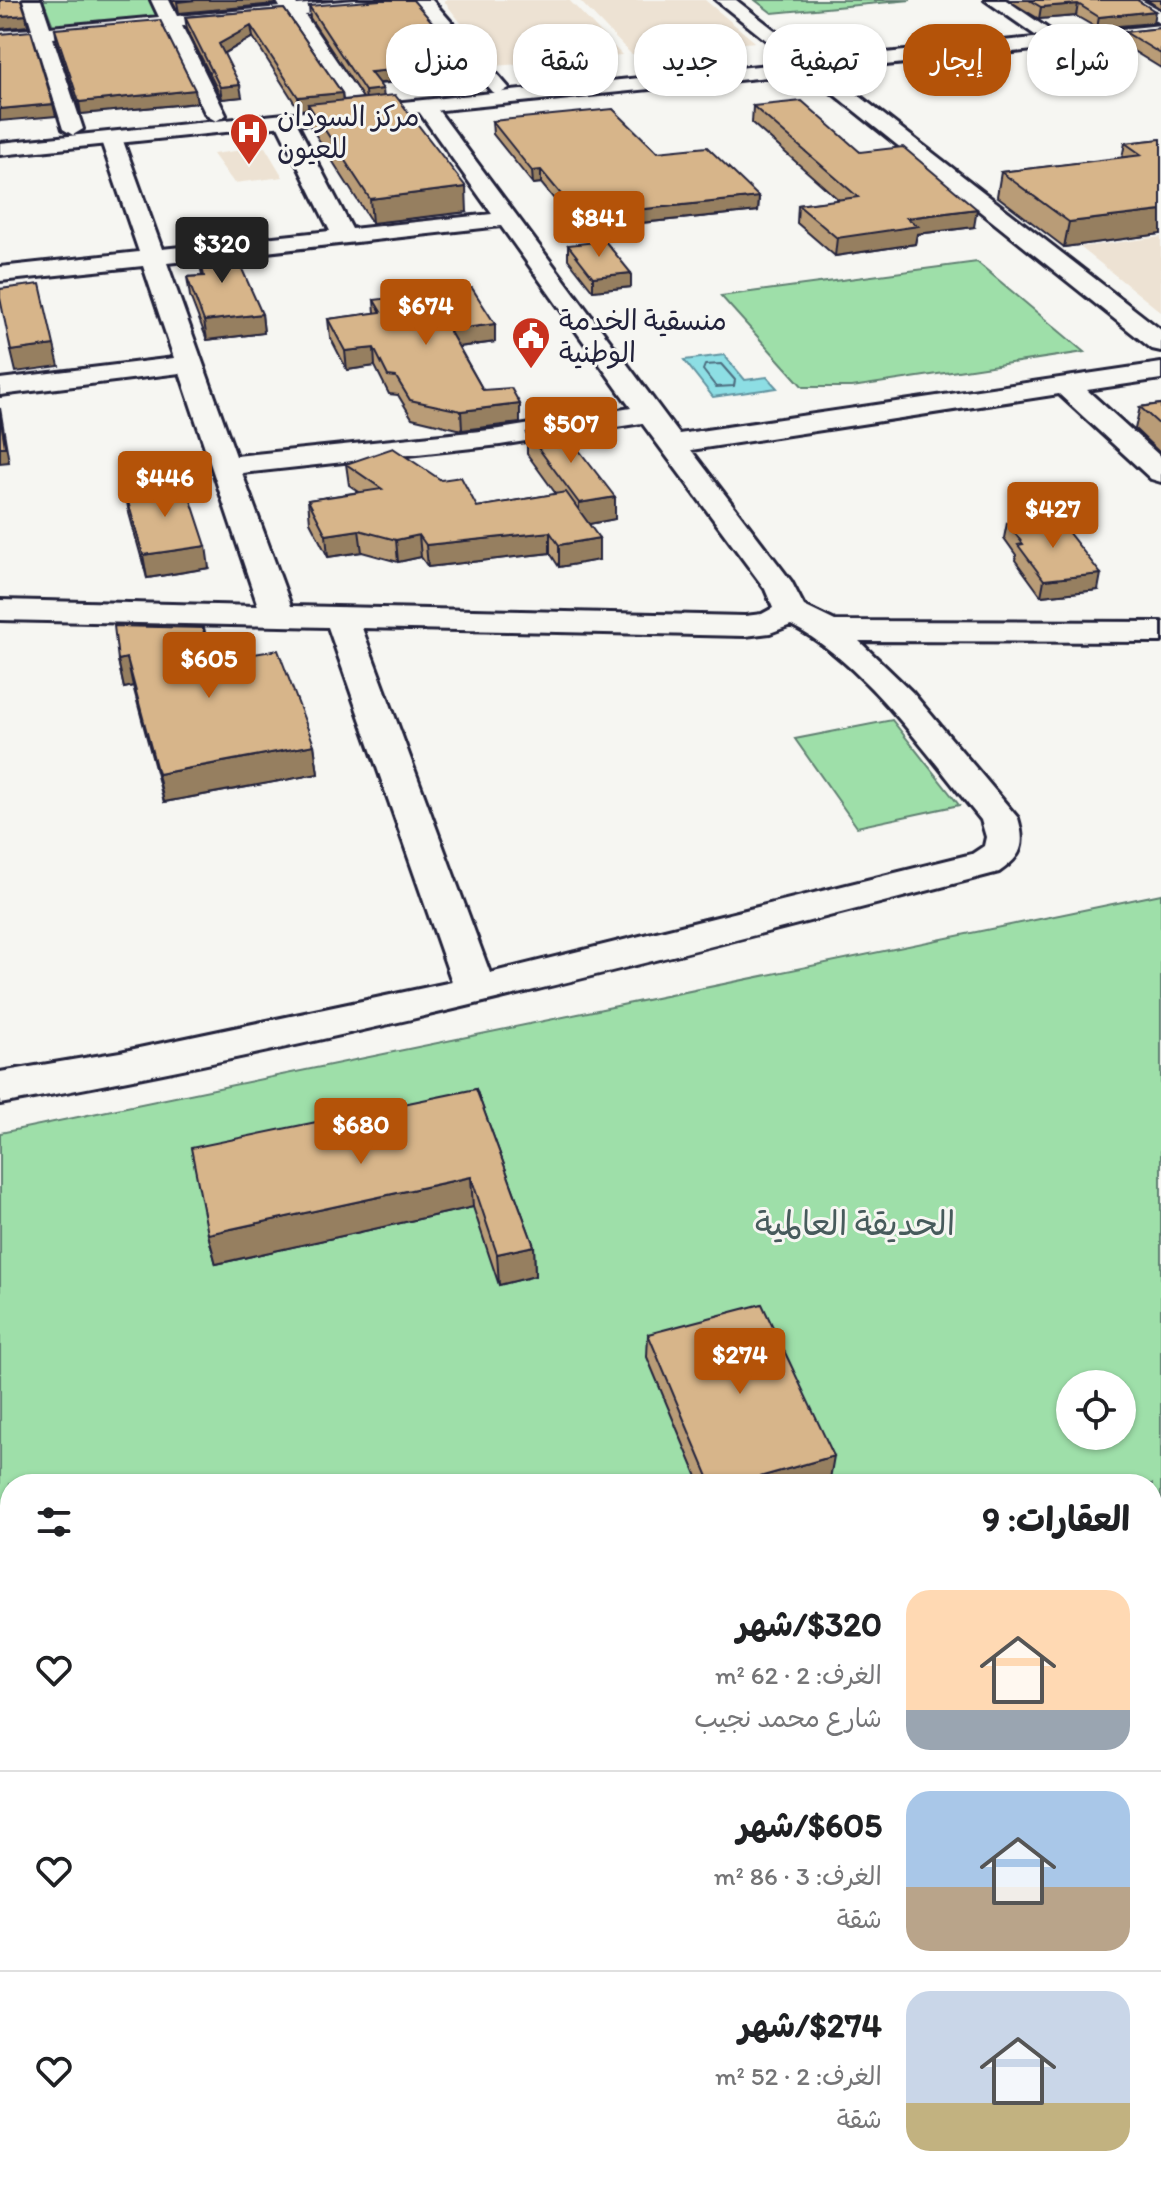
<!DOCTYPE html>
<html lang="ar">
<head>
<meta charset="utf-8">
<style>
  :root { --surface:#fff; --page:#f6f6f6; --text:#202124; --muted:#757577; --line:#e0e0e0; --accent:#b45309 }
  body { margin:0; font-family:Itim,"Playpen Sans Arabic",sans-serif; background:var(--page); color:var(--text); direction:rtl; height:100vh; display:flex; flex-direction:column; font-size:30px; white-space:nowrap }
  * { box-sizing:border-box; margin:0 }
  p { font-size:26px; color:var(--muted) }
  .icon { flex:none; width:44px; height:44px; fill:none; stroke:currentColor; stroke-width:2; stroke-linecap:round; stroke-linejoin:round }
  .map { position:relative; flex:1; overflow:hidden; direction:ltr }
  .panel { position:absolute; left:0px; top:1474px; width:1162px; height:714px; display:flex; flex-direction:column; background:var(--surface); border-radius:32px 32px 0 0; box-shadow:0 2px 6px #0004; direction:rtl }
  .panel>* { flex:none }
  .top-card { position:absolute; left:24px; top:24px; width:1114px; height:72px; direction:rtl; display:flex; gap:16px }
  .tools { position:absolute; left:1056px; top:1370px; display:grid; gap:16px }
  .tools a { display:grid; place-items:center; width:80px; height:80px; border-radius:50%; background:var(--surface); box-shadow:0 2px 6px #0004; font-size:40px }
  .price { position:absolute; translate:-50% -68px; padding:0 18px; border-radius:8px; background:var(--accent); color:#fff; font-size:26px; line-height:52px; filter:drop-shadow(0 2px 4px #0008) }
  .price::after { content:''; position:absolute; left:50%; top:48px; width:24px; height:18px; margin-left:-12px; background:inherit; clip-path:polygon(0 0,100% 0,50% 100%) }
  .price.on { background:#222; color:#fff }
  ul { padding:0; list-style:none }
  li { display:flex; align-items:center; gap:24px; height:200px; padding:0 32px }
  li+li { border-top:2px solid var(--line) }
  li span { display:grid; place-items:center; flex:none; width:224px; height:160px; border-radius:24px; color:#555 }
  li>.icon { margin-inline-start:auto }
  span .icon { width:96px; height:96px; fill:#fffc; stroke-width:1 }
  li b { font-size:34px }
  h2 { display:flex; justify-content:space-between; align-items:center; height:96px; padding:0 32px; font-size:34px }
  .chip { padding:0 28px; border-radius:32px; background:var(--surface); box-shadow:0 2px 6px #0004; font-size:28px; line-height:72px }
  .chip.on { background:var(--accent); color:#fff }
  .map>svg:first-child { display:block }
  .built { fill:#ede2d3 }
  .green { fill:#9edfa9; stroke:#608072; stroke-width:2; fill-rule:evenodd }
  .water { fill:#8ddee4; stroke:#6293a0; stroke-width:2 }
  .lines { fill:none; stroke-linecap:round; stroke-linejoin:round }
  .shore { stroke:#4d6d7f; stroke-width:2 }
  .street-casing { stroke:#22223b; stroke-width:6 }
  .secondary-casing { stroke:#22223b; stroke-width:6 }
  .street { fill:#f6f6f2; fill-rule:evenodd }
  .secondary { fill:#f6f6f2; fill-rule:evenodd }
  .wall { fill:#b99c77; stroke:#22223b; stroke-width:2 }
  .shaded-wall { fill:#967f61; stroke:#22223b; stroke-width:2 }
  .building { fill:#d7b58a; stroke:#22223b; stroke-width:2 }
  .labels { text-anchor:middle; stroke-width:6; stroke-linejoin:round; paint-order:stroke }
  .far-poi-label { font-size:28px; fill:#22223b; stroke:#f6f6f2; text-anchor:start }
  .park-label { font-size:34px; fill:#475b5c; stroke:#f6f6f2 }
</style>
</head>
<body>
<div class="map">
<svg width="1161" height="2187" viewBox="0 0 1161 2187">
  <rect width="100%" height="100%" fill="#f6f6f2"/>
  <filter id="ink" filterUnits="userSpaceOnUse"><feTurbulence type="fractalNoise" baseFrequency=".0125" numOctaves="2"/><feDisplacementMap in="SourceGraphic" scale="16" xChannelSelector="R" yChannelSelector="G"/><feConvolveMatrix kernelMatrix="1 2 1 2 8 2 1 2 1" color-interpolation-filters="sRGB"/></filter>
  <g filter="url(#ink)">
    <path class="built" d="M443,0H569L622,55L495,66Z
      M579,0H705L755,42L631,54Z
      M265,147L283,177L234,183L213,154Z
      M1161,237V312L1080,247Z"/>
    <path class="green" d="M43,0H153L162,18L54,28Z
      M755,0H911L772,13Z
      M977,262L1084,352L852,387H803L721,296Z
      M892,720L959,805L857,827L795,739Z
      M1161,894V2187H0V1133ZM1070,1384H1122V1436H1070ZM10,1484H1152V2178H10Z"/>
    <path class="water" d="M724,355L745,380L767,377L777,388L713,397L684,360Z"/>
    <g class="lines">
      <path class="shore" d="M721,364L735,380L734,386L716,387L703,370L705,365Z"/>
      <defs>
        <path id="street" d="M23,0H41L50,27L159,17L151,0H169L177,16L280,7L276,0H294L297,5L354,0H432L509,88L499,94L492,92L417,5L305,15L364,101L354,107L347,105L287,17L182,26L226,115L216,121L206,115L164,28L53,38L83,129L73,135L63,129L35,39L0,43V31L32,29Z
          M716,0H736L1161,330V351L1152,349Z
          M985,0H1006L1054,33L1052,37H1038Z
          M1119,0H1141L1161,11V24Z
          M425,100L432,102L679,434L1161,363V379L1087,390L1161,457V482L1151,479L1059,394L691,450L791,581L804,606L835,621L1161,622V642L859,641L912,692L1018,818C1026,845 1022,856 999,872C668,958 337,1044 0,1104V1072L120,1052L452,982L328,627L0,620V600L258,606L180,373L0,395V379L174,358L143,266L0,281V267L139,252L100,138L104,134H118L122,138L162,249L330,231L275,120L285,114L295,120L352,229L492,214L415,106ZM501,226L631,408L500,429L236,456L167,263ZM642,423L765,589L773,608L762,614L745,616L291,606L242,473L500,445ZM791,625C864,662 929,757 981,820L986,837L984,846L972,854L490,973L362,628L745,636L770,633Z"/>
        <path id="secondary" d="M1161,25V37L0,155V143Z"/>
      </defs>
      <use href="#street" class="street-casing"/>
      <use href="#secondary" class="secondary-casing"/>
      <use href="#street" class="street"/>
      <use href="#secondary" class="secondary"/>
    </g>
    <path class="wall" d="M172,0H275V4L179,13Z
      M297,0H336L299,2Z
      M1008,0H1137L1153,23L1097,28L1076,16L1039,19Z
      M1147,0H1161V9Z
      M309,6L468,63V75L379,84L383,96L467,212L372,223L310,126L308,109L299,110L253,37L224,54L242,97L222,99L187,29L185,17L284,9L342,93L343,100L363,98L310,18Z
      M1161,28V68L1122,44L1125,32Z
      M55,29L197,103L81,114L57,41Z
      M753,106L860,152L974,227L917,234L915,244L835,256L797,223L798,205L839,200L752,123Z
      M492,121L657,152L759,197L758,211L621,225V232L584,236L541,183L533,184L493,134Z
      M1161,139V234L1064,247L997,196L1001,172L1122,158L1125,143Z
      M197,245L262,314L264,333L207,340L190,296L187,277L202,276Z
      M568,245L631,273V287L593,291L568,259Z
      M374,300L495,342L459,347L483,390L520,404V423L462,430L412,418L398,395L389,394L375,366L347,370L330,337L328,319L375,313Z
      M1161,404V454L1135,429L1140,407Z
      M527,433L615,497V519L589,524L599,560L559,567L550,553L428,567L421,557L398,562L362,552L328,557L310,522L308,500L359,492L349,485L346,464L477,507L556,494L527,454Z
      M125,491L209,568L147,578L129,513Z
      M1007,523L1098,590L1041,596L1015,560L1016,555L1004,538Z
      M204,628L209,656V662L314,745L318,774L164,802L133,686L124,688L118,660Z
      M476,1089L534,1246L535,1276L499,1285L473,1207L216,1264L208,1234Z
      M648,1334L830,1479L812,1484H700L647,1357Z"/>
    <path class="shaded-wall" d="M196,0H275V4L179,13L177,2Z
      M1078,4L1076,16L1039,19L1041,7Z
      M1155,11L1153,23L1097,28L1099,17Z
      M26,15L28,26L0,29V17Z
      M251,26L253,37L221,55L219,44Z
      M468,63V75L371,84L370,72Z
      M240,85L242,97L222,99L220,87Z
      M383,89L384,101L366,103L365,91Z
      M195,90L197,103L81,114L79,102Z
      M342,93L343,105L308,104V109L299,110L298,97Z
      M53,104L56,116L0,121V109Z
      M541,170V183L533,184L532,171Z
      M466,187L467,212L372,223L370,199Z
      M759,197L758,211L621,225V232L584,236V222L616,212Z
      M977,209L974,227L917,234L915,244L835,256L837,238L907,218Z
      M1161,211V234L1064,247L1069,222Z
      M631,273V287L593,291V277Z
      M262,314L264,333L207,340L204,321Z
      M495,324V342L450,348L449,330Z
      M54,345L59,366L16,372L11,351Z
      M374,348L375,366L347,370L345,351Z
      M520,404V423L462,430L461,411Z
      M0,408L9,462L0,463Z
      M615,497V519L579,526V503Z
      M359,530L362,552L328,557L326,535Z
      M550,532V553L428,567L426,545Z
      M419,535L421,557L398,562L396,540Z
      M599,538V560L559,567V545Z
      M206,546L209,568L147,578L143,555Z
      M1101,574L1098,590L1041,596L1044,580Z
      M204,628L209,656L206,691L201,663Z
      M127,658L133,686L124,688L118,660Z
      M314,745L318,774L164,802L158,774Z
      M471,1177L473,1207L216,1264L208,1234Z
      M534,1246L535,1276L499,1285L497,1254Z
      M834,1456L830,1479L812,1484H734Z"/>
    <path class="building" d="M0,0H21L26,15L0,17Z
      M380,0H413L468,63L370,72L383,89L365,91L309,6Z
      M1029,0H1137L1155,11L1099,17L1078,4L1041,7Z
      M284,9L342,93L298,97L251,26L219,44L240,85L220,87L185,17Z
      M160,20L195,90L79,102L55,29Z
      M1161,28V54L1125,32Z
      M31,31L53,104L0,109V34Z
      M395,95L466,187L370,199L308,104Z
      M802,101L860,152L903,147L977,209L907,218L918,226L837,238L798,205L858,197L753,106Z
      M613,109L657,152L707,147L759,197L616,212L621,217L584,222L541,170L532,171L492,121Z
      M1161,139V211L1069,222L1001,172L1142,155L1125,143Z
      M605,241L631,273L593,277L568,245Z
      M230,242L262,314L204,321L187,277L204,276L197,245Z
      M40,284L54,345L11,351L0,298V289Z
      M472,288L495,324L449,330L483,390L511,388L520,404L461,411L410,400L396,377L388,376L374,348L345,351L328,319L381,312L374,300Z
      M1161,404V426L1140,407Z
      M0,414L5,447H0Z
      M561,427L615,497L579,503L527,433Z
      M393,448L441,480L461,477L477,507L566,492L599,538L559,545L550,532L426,545L419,535L396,540L359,530L326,535L308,500L382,489L346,464Z
      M185,482L206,546L143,555L125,491Z
      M1057,518L1101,574L1044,580L1018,545L1023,544L1007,523Z
      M114,626L204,628L201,663L278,650L314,745L158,774L127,658L118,660Z
      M476,1089L534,1246L497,1254L471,1177L208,1234L191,1148Z
      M762,1304L834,1456L734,1484H711L648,1334Z"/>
  </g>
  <defs>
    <symbol id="hospital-pin" viewBox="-11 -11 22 30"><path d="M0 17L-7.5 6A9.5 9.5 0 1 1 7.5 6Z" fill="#c8321e" stroke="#f6f6f2"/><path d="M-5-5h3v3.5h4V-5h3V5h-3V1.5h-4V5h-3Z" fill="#fff"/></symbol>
    <symbol id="civic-pin" viewBox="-11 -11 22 30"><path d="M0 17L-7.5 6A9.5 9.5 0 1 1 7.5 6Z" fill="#c8321e" stroke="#f6f6f2"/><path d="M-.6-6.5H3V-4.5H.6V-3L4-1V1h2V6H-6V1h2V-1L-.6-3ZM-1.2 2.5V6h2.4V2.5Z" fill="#fff"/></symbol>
  </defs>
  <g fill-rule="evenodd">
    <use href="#hospital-pin" x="227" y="110" width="44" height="60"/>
    <use href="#civic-pin" x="509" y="314" width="44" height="60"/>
  </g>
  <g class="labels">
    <g class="far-poi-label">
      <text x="277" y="126">مركز السودان<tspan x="277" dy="32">للعيون</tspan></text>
      <text x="559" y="330">منسقية الخدمة<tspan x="559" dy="32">الوطنية</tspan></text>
    </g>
    <g class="park-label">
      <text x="855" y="1235">الحديقة العالمية</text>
    </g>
  </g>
</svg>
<div class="tools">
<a><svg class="icon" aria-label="locate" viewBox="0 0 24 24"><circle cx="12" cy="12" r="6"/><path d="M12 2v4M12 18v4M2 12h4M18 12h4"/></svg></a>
</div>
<b class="price" style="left:599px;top:259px">$841</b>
<b class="price on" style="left:222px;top:285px">$320</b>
<b class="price" style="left:426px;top:347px">$674</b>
<b class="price" style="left:571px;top:465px">$507</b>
<b class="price" style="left:165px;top:519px">$446</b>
<b class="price" style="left:1053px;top:550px">$427</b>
<b class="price" style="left:209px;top:700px">$605</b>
<b class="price" style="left:361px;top:1166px">$680</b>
<b class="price" style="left:740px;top:1396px">$274</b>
<div class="top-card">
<a class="chip">شراء</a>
<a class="chip on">إيجار</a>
<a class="chip">تصفية</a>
<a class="chip">جديد</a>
<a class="chip">شقة</a>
<a class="chip">منزل</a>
</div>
<section class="panel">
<h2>العقارات: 9<svg class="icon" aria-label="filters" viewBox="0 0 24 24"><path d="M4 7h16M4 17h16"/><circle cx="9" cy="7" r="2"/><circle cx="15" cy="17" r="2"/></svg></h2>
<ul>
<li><span style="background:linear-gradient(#ffd9b3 75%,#9aa5b1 0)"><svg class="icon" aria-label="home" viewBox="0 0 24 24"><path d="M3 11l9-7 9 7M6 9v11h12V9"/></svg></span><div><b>$320/شهر</b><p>الغرف: 2 · 62 m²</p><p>شارع محمد نجيب</p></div><svg class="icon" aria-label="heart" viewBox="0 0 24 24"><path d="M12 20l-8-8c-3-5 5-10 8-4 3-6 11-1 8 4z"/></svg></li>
<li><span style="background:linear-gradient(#a9c7e8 60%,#b9a48a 0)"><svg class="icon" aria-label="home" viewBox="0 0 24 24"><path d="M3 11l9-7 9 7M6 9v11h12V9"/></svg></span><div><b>$605/شهر</b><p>الغرف: 3 · 86 m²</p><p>شقة</p></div><svg class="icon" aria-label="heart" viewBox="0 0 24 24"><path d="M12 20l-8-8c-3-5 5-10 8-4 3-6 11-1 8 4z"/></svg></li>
<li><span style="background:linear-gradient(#c9d6e8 70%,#c2b280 0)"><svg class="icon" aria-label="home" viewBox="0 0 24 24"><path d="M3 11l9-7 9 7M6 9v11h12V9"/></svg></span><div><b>$274/شهر</b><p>الغرف: 2 · 52 m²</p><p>شقة</p></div><svg class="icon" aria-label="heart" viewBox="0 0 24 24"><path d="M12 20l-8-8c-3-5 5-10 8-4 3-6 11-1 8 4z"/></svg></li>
</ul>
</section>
</div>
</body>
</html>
